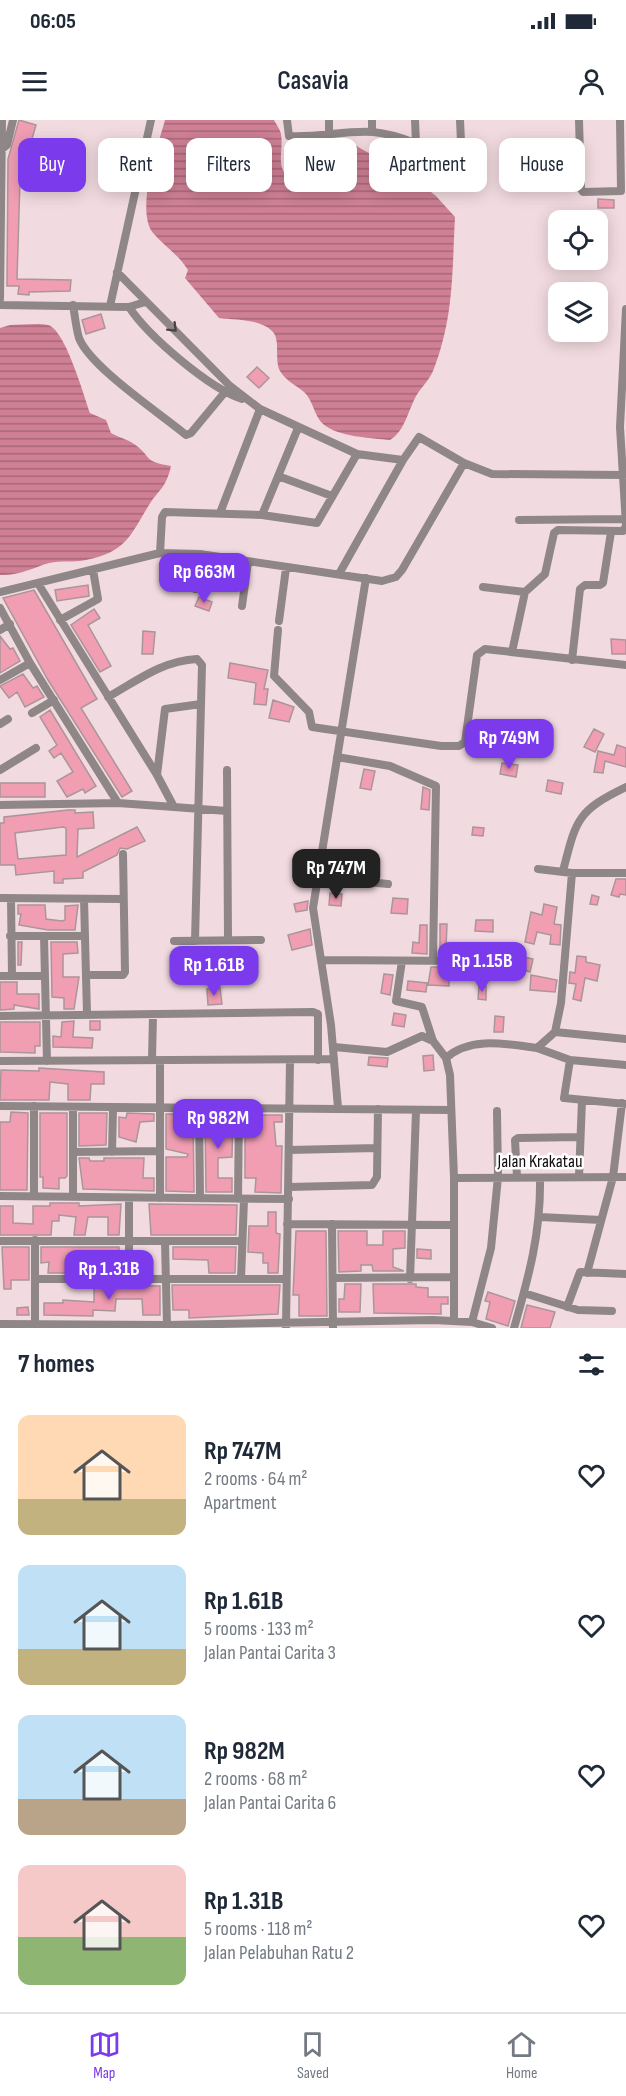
<!DOCTYPE html>
<html lang="en">
<head>
<meta charset="utf-8">
<style>
  :root { --surface:#fff; --page:#f6f6f7; --text:#1f2937; --muted:#747a83; --line:#e0e1e3; --accent:#7c3aed }
  body { margin:0; font-family:"Sofia Sans Condensed",sans-serif; background:var(--page); color:var(--text); height:100vh; display:flex; flex-direction:column; font-size:22px; white-space:nowrap }
  * { box-sizing:border-box; margin:0 }
  p { font-size:20px; color:var(--muted) }
  .icon { flex:none; width:33px; height:33px; fill:none; stroke:currentColor; stroke-width:2; stroke-linecap:round; stroke-linejoin:round }
  .map { position:relative; height:1208px; overflow:hidden }
  .side { display:flex; flex-direction:column; background:var(--surface); flex:1 }
  .side>* { flex:none }
  .guide { position:absolute; left:18px; top:18px; width:591px; height:54px; display:flex; gap:12px }
  .tools { position:absolute; left:548px; top:90px; display:grid; gap:12px }
  .tools a { display:grid; place-items:center; width:60px; height:60px; border-radius:12px; background:var(--surface); box-shadow:0 3px 15px #0003; font-size:30px }
  .price { position:absolute; translate:-50% -51px; padding:0 14px; border-radius:12px; background:var(--accent); color:#fff; font-size:20px; line-height:39px; filter:drop-shadow(0 2px 3px #0008) }
  .price::after { content:''; position:absolute; left:50%; top:36px; width:18px; height:14px; margin-left:-9px; background:inherit; clip-path:polygon(0 0,100% 0,50% 100%) }
  .price.active { background:#222; color:#fff }
  ul { padding:0; list-style:none }
  li { display:flex; align-items:center; gap:18px; height:150px; padding:0 18px }
  li span { display:grid; place-items:center; flex:none; width:168px; height:120px; border-radius:12px; color:#555 }
  li>.icon { margin-inline-start:auto }
  span .icon { width:72px; height:72px; fill:#fffc; stroke-width:1 }
  li b { font-size:26px }
  h2 { display:flex; justify-content:space-between; align-items:center; height:72px; padding:0 18px; font-size:26px }
  .chip { padding:0 21px; border-radius:12px; background:var(--surface); box-shadow:0 3px 15px #0003; font-size:21px; line-height:54px }
  .chip.active { background:var(--accent); color:#fff }
  .status { display:flex; justify-content:space-between; align-items:center; height:42px; padding:0 30px; background:var(--surface); direction:ltr }
  .status svg { height:16px; fill:currentColor }
  header { display:flex; justify-content:space-between; align-items:center; height:78px; padding:0 18px; background:var(--surface); font-size:27px; font-weight:600 }
  .tab-bar { display:flex; justify-content:space-around; align-items:center; height:84px; border-top:2px solid var(--line); background:var(--surface); font-size:16px; color:var(--muted) }
  .tab-bar a { display:grid; justify-items:center; gap:3px }
  .tab-bar .active { color:var(--accent) }
  .map>svg:first-child { display:block }
  .water { fill:url(#water-rules) }
  .building { fill:#f19eb3; stroke:#aa9599; stroke-width:1.5; fill-rule:evenodd }
  .lines { fill:none; stroke-linecap:round; stroke-linejoin:round }
  .minor { stroke:#8f8688; stroke-width:8 }
  .oneway { stroke:#4b4345 }
  .labels { text-anchor:middle; stroke-width:5; stroke-linejoin:round; paint-order:stroke }
  .street-label { font-size:18px; fill:#140d0f; stroke:#fff }
</style>
</head>
<body>
<div class="status"><b>06:05</b><svg viewBox="0 0 49 12"><path d="M0 12V9h3v3zM5 12V6h3v6zM10 12V3h3v9zM15 12V0h3v12zM26 1h20v11H26zM47 4h2v5h-2z"/></svg></div>
<header><svg class="icon" aria-label="menu" viewBox="0 0 24 24"><path d="M4 6h16M4 12h16M4 18h16"/></svg>Casavia<svg class="icon" aria-label="person" viewBox="0 0 24 24"><circle cx="12" cy="8" r="4"/><path d="M4 21q1-7 8-7t8 7"/></svg></header>
<div class="map">
<svg width="626" height="1208" viewBox="0 0 626 1208">
  <defs>
    <pattern id="water-rules" width="6" height="5" patternUnits="userSpaceOnUse" patternTransform="scale(1.5)"><rect width="6" height="5" fill="#cf8095"/><path d="M0 2.5h6" fill="none" stroke="#a76778"/></pattern>
  </defs>
  <rect width="100%" height="100%" fill="#f2dbe0"/>
  <path class="water" d="M165,0H274C276,4 280,9 281,14C284,32 274,49 292,60L305,47L314,45L332,26L351,23L415,59L436,76L455,97C452,153 454,198 433,251C429,261 420,268 415,278C408,292 404,312 390,320C371,318 338,317 323,304C314,296 313,280 304,272C296,265 286,261 280,251C274,239 281,219 272,211C260,199 235,200 219,198L185,158L188,150C178,134 164,126 153,113C135,90 158,26 165,0Z
    M10,205C22,205 37,203 48,205C65,209 84,276 90,293L106,300L111,313C118,317 127,319 134,324C153,337 141,341 171,346C166,368 160,368 149,385C130,416 126,432 86,440C74,443 61,440 49,443C32,448 19,456 0,455V208Z"/>
  <path class="building" d="M19,0L36,5L20,60L17,159L71,160L70,171L29,172V175L18,174L19,166H7L8,39Z
    M598,79L614,80V88H598Z
    M101,194L105,208L86,214L82,200Z
    M257,247L269,258L259,268L247,257Z
    M88,465L89,476L57,481L55,470Z
    M34,470L97,579L81,588L132,671L122,677L48,560L3,478Z
    M199,477L212,482L209,491L195,486Z
    M94,489L100,498L88,505L111,546L100,552L71,505Z
    M143,511L155,512L153,534H142Z
    M0,516L10,529L13,528L20,541L0,553Z
    M611,519L626,520V534H612Z
    M230,543L268,550L264,569H268L266,585L254,584L256,563L228,558Z
    M23,554L33,568L37,566L44,577L25,587L17,572L9,578L0,566Z
    M273,580L294,587L289,602L269,598Z
    M50,590L96,666L85,673L83,669L67,677L57,661L73,652L61,633L54,638L49,631L57,625L40,597Z
    M594,609L604,614L595,632L584,627Z
    M617,625L626,628V647L605,641L603,653L594,652L598,631L614,635Z
    M502,643L518,645L516,657L500,654Z
    M364,649L375,651L371,670L360,668Z
    M548,660L563,663L561,674L546,671Z
    M0,663H45V677H0Z
    M423,667L430,670L429,690L421,689Z
    M68,690H75V693L93,692L94,708L78,709L77,737L137,707L145,721L127,729L120,728L117,735L83,752V758L63,759V763H54V751L16,755L15,745H0V703H4V697ZM63,707L66,708V735L18,739L15,713Z
    M473,707L484,708L483,716L472,715Z
    M616,759H626V775L620,774L619,777L611,775Z
    M330,773L342,774L341,786L329,785Z
    M592,775L599,777L597,785L590,784Z
    M393,778L408,779L407,794L391,793Z
    M308,781L307,790L296,792L294,784Z
    M544,784L557,787L554,804L561,805L560,825L550,824L551,815L537,812L534,824L525,822L531,792L542,795Z
    M18,785H45L46,799L62,801L65,800V786L78,785L75,810H48L19,805L21,794H18Z
    M476,800H493V812L475,811Z
    M440,804H447L446,828H440Z
    M420,805H427V834L412,833L413,822L419,823Z
    M310,809L312,825L292,830L288,815Z
    M18,822H22L21,845H18Z
    M51,822H77L78,833L63,834V857H79L74,889H64V878L52,877Z
    M577,836L586,837V842L600,845L597,861L585,858L581,881L573,879L576,864L569,863L570,852L575,853Z
    M524,837L533,839L530,852L521,849Z
    M431,847H461V859H449V866L428,865Z
    M384,854L393,855L390,875L381,873Z
    M531,855L557,860L555,872L530,870Z
    M408,861L427,863L426,872L407,870Z
    M0,862H17V874H39V889L14,885V889L0,890Z
    M479,866H486V880L478,879Z
    M220,868L222,884L208,885L207,869Z
    M394,893L406,895L404,907L392,905Z
    M495,896L504,897L503,912H494Z
    M74,901L73,917L93,918L92,928L53,927V916L61,917L62,902Z
    M90,901H100V910H90Z
    M0,902H40V926H35V933L0,932Z
    M433,935L434,950L424,951L423,936Z
    M369,937L388,938L387,947L368,945Z
    M39,948L104,952V964H91L90,980H68V964L50,962L49,980H0L1,950L39,951Z
    M11,992L28,993L27,1070H0V1002H10Z
    M40,993H67V1056L65,1058H59V1069L43,1068V1057H40Z
    M79,993H107L106,1025L79,1026Z
    M127,993L154,994V1001L140,1002L136,1022L119,1017V997L126,998Z
    M166,994H193L194,1072L166,1071V1037H187L188,1034L166,1029Z
    M205,994H233L232,1037L218,1038V1058H232V1072H206Z
    M258,995H282V1002H274L276,1026H282L281,1073L255,1072L256,1058H245V999H258Z
    M79,1038H89L90,1041H104V1038H144L143,1058H154V1071L83,1069Z
    M50,1083H79V1086L121,1084L119,1115H108V1097H88L85,1115H74L76,1097L59,1095V1101H52L51,1115H0V1086H13V1103L33,1104V1086H50Z
    M149,1084L237,1085L236,1115H151Z
    M268,1092H276V1113L280,1114L278,1153H268V1143H263V1133L248,1132L249,1106H268Z
    M296,1111H326L327,1196H299V1175H293Z
    M338,1111H367V1125H383V1111H405V1128L393,1129V1147L404,1151H373L372,1145H361V1151L339,1152Z
    M2,1127H29V1160H11V1169H4Z
    M41,1127H119V1136H109L108,1153H98V1144L79,1142V1153H48L49,1142L41,1143Z
    M173,1127H236L235,1153H209L208,1140L173,1139Z
    M417,1129L431,1130V1139L417,1138Z
    M345,1164H361L360,1192H339V1179H344Z
    M373,1164H416V1167L428,1168V1177H448V1184H441V1194L374,1193Z
    M94,1165L160,1166V1195H143L142,1179H116L115,1191L93,1190V1196L44,1195V1183H63V1180L94,1182Z
    M172,1165H280L278,1194L189,1198V1190H173Z
    M488,1172L515,1181L508,1206L486,1199L490,1182L485,1181Z
    M527,1185L555,1192L550,1208H521Z
    M28,1187L29,1195H17V1188Z"/>
  <g class="lines">
    <path class="minor" d="M287,0L289,16C317,18 346,10 373,12C404,15 433,31 461,45
      M329,0V16
      M415,0L416,23
      M460,0L463,65
      M579,0L581,69L583,72L621,71L620,0
      M372,12V0
      M1,30L7,25L13,0
      M117,152L230,266L260,289L357,334L403,340L419,317L464,343L492,354L624,355
      M0,179L2,0
      M0,185L129,187L145,182
      M73,185C75,196 76,208 79,218C90,247 161,294 186,315L191,313L230,266
      M110,186L151,0
      M129,187C149,217 209,268 242,279
      M626,189L620,307L626,405
      M278,356L332,376
      M220,393L260,289
      M262,395L298,308
      M519,400L624,399
      M160,433L162,397L165,392L262,395L317,403L357,334
      M339,454L403,340
      M39,465L157,655L174,687L227,691
      M483,467L525,472
      M195,469L200,434
      M0,472L160,433L200,434L382,461L396,457L402,450L464,343
      M242,486L248,442
      M0,488L30,543L118,683
      M60,500L98,479L93,450
      M279,501L286,448
      M0,510L10,504
      M278,510L274,556L309,592L312,607L441,626H459L465,622L477,535L485,529L626,545
      M512,532L525,472L545,454L554,413L558,410L623,411L626,406
      M572,540L580,469L585,465H600L603,463L611,412
      M0,560L30,543
      M108,577C138,560 162,541 197,539L202,545L195,821
      M32,593L54,580
      M0,604L8,599
      M337,637L390,646L436,666L433,840
      M0,650L36,628
      M227,650L228,820
      M157,655L165,589L201,584
      M0,685L118,683L174,687
      M538,749L572,753H626
      M563,751C576,701 576,691 626,667
      M317,757L388,764
      M0,778L123,779
      M11,779L12,856
      M84,779L87,894
      M10,816H84
      M44,816L47,941
      M174,821L261,820
      M322,840L466,841
      M402,841L396,881L422,887L433,921L446,938
      M86,855H123L125,852L123,734
      M0,856H45
      M0,896L313,892L318,894V940
      M555,912L626,919
      M334,927L387,932L422,916L433,921
      M537,928L570,940L626,945
      M152,940L153,895
      M570,940L564,978L626,984
      M0,941L334,939
      M0,986L450,990
      M34,986V1076
      M199,988L200,1078
      M338,988L331,905L313,788L366,458
      M289,1030L377,1028
      M73,1032L160,1031
      M112,1032L113,989
      M517,1057L515,1020L518,1018L580,1017
      M579,1057L582,980
      M454,1058L626,1057
      M289,1067L372,1065L377,1057L378,989
      M0,1076L289,1079
      M73,1076V987
      M160,1078V941
      M238,1079L239,989
      M540,1097L601,1100
      M287,1104L453,1105
      M332,1104L333,1208
      M0,1121H241
      M165,1122L167,1205
      M587,1153L613,1057L622,983
      M333,1158L454,1157
      M35,1159H286
      M129,1159V1078
      M241,1159L244,1079
      M410,1159L416,991
      M524,1173L578,1190L612,1191
      M567,1187L580,1152L626,1154
      M454,1201V1058L450,955L446,938C470,916 507,924 537,928L555,912L561,883L572,753
      M472,1202L491,1128L498,1057L497,991
      M0,1204L167,1205L433,1200L472,1202L492,1208
      M35,1207V1120
      M286,1207L290,940
      M514,1208C529,1156 541,1112 540,1058"/>
  </g>
  <defs><path id="oneway-chevron" d="M-2-3.5L2.5 0L-2 3.5" fill="none" stroke-width="1.6" stroke-linecap="round" stroke-linejoin="round" transform="scale(1.5)"/></defs>
  <use class="oneway" href="#oneway-chevron" transform="translate(173 208) rotate(45)"/>
  <g class="labels">
    <g class="street-label">
      <text x="540" y="1047">Jalan Krakatau</text>
    </g>
  </g>
</svg>
<div class="tools">
<a><svg class="icon" aria-label="locate" viewBox="0 0 24 24"><circle cx="12" cy="12" r="6"/><path d="M12 2v4M12 18v4M2 12h4M18 12h4"/></svg></a>
<a><svg class="icon" aria-label="layers" viewBox="0 0 24 24"><path d="M12 4l9 5-9 5-9-5zM3 14l9 5 9-5"/></svg></a>
</div>
<b class="price" style="left:204px;top:484px">Rp 663M</b>
<b class="price" style="left:509px;top:650px">Rp 749M</b>
<b class="price active" style="left:336px;top:780px">Rp 747M</b>
<b class="price" style="left:482px;top:873px">Rp 1.15B</b>
<b class="price" style="left:214px;top:877px">Rp 1.61B</b>
<b class="price" style="left:218px;top:1030px">Rp 982M</b>
<b class="price" style="left:109px;top:1181px">Rp 1.31B</b>
<div class="guide">
<a class="chip active">Buy</a>
<a class="chip">Rent</a>
<a class="chip">Filters</a>
<a class="chip">New</a>
<a class="chip">Apartment</a>
<a class="chip">House</a>
</div>
</div>
<section class="side">
<h2>7 homes<svg class="icon" aria-label="filters" viewBox="0 0 24 24"><path d="M4 7h16M4 17h16"/><circle cx="9" cy="7" r="2"/><circle cx="15" cy="17" r="2"/></svg></h2>
<ul>
<li><span style="background:linear-gradient(#ffd9b3 70%,#c2b280 0)"><svg class="icon" aria-label="home" viewBox="0 0 24 24"><path d="M3 11l9-7 9 7M6 9v11h12V9"/></svg></span><div><b>Rp 747M</b><p>2 rooms · 64 m²</p><p>Apartment</p></div><svg class="icon" aria-label="heart" viewBox="0 0 24 24"><path d="M12 20l-8-8c-3-5 5-10 8-4 3-6 11-1 8 4z"/></svg></li>
<li><span style="background:linear-gradient(#bfe0f5 70%,#c2b280 0)"><svg class="icon" aria-label="home" viewBox="0 0 24 24"><path d="M3 11l9-7 9 7M6 9v11h12V9"/></svg></span><div><b>Rp 1.61B</b><p>5 rooms · 133 m²</p><p>Jalan Pantai Carita 3</p></div><svg class="icon" aria-label="heart" viewBox="0 0 24 24"><path d="M12 20l-8-8c-3-5 5-10 8-4 3-6 11-1 8 4z"/></svg></li>
<li><span style="background:linear-gradient(#bfe0f5 70%,#b9a48a 0)"><svg class="icon" aria-label="home" viewBox="0 0 24 24"><path d="M3 11l9-7 9 7M6 9v11h12V9"/></svg></span><div><b>Rp 982M</b><p>2 rooms · 68 m²</p><p>Jalan Pantai Carita 6</p></div><svg class="icon" aria-label="heart" viewBox="0 0 24 24"><path d="M12 20l-8-8c-3-5 5-10 8-4 3-6 11-1 8 4z"/></svg></li>
<li><span style="background:linear-gradient(#f6c9c9 60%,#8fb573 0)"><svg class="icon" aria-label="home" viewBox="0 0 24 24"><path d="M3 11l9-7 9 7M6 9v11h12V9"/></svg></span><div><b>Rp 1.31B</b><p>5 rooms · 118 m²</p><p>Jalan Pelabuhan Ratu 2</p></div><svg class="icon" aria-label="heart" viewBox="0 0 24 24"><path d="M12 20l-8-8c-3-5 5-10 8-4 3-6 11-1 8 4z"/></svg></li>
</ul>
</section>
<nav class="tab-bar">
<a class="active"><svg class="icon" aria-label="map" viewBox="0 0 24 24"><path d="M3 6l6-2 6 2 6-2v14l-6 2-6-2-6 2zM9 4v14M15 6v14"/></svg>Map</a>
<a><svg class="icon" aria-label="saved" viewBox="0 0 24 24"><path d="M7 4h10v16l-5-4-5 4z"/></svg>Saved</a>
<a><svg class="icon" aria-label="home" viewBox="0 0 24 24"><path d="M3 11l9-7 9 7M6 9v11h12V9"/></svg>Home</a>
</nav>
</body>
</html>
